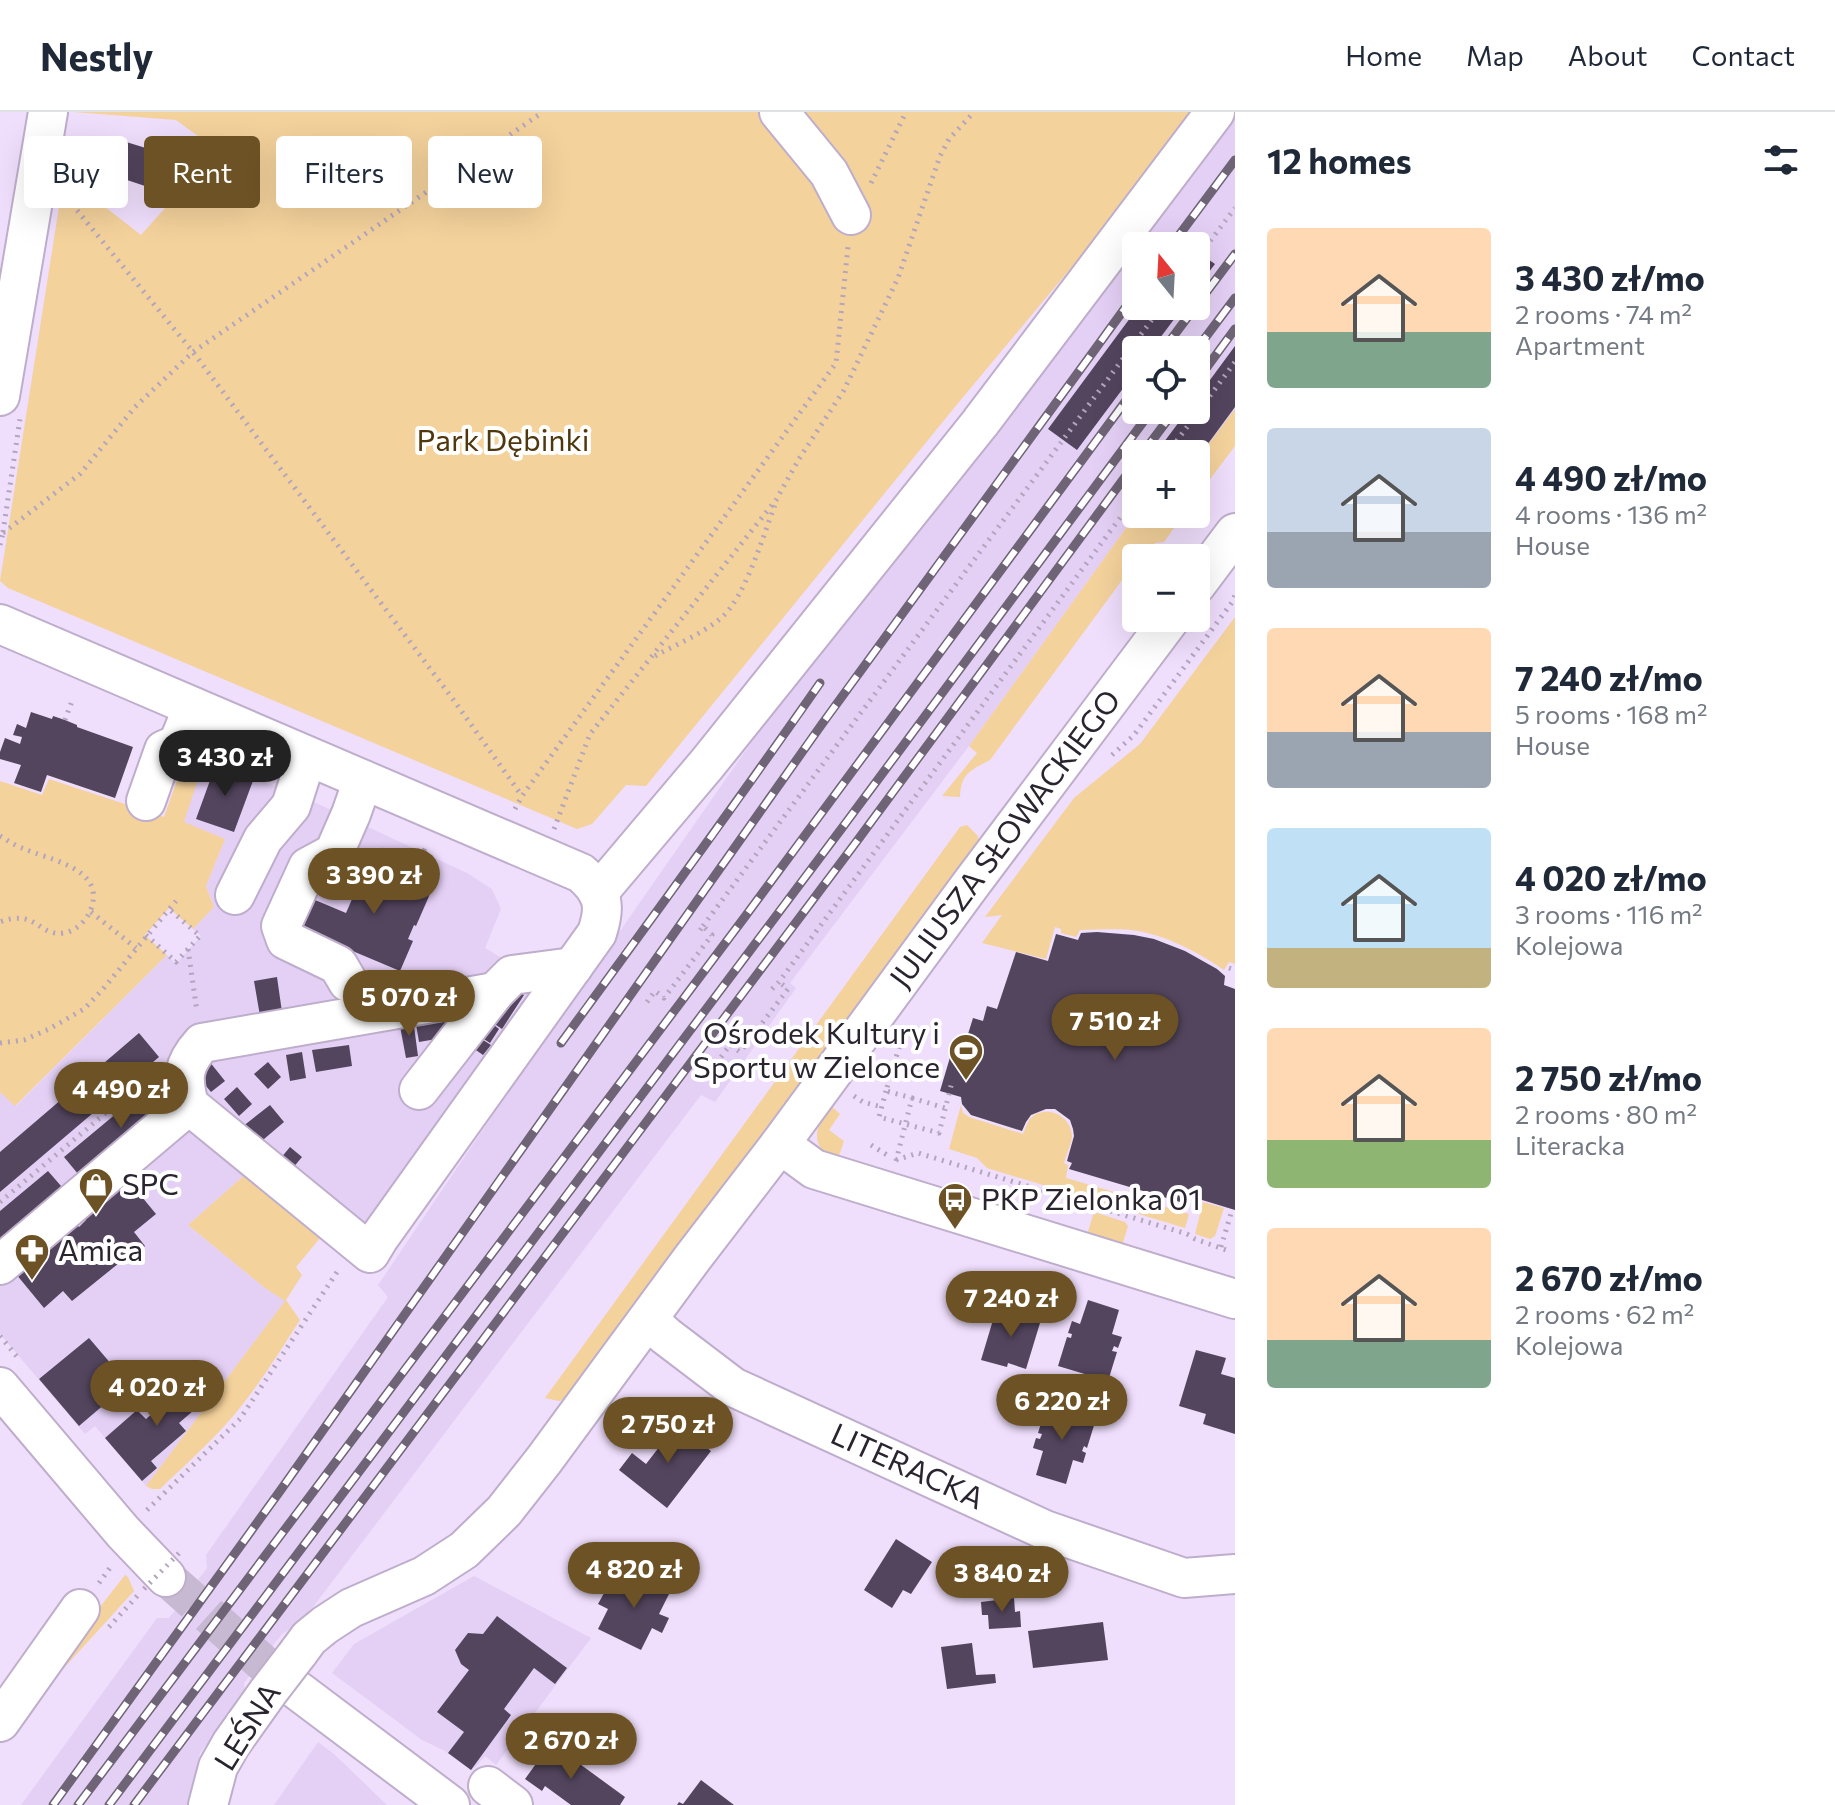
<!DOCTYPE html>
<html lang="en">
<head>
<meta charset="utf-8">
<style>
  :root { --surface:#fff; --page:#f2f2f3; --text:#1f2937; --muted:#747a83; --line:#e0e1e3; --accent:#6c5224 }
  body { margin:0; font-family:Commissioner,sans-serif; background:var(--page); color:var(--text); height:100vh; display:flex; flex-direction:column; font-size:30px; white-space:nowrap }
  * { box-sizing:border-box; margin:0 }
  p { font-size:26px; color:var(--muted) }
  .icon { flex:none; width:44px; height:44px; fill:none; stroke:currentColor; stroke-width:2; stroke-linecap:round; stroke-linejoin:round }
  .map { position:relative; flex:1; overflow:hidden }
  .sheet { display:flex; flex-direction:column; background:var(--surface); width:600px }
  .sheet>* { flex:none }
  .guide { position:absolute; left:24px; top:24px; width:760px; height:72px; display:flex; gap:16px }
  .needle { width:52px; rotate:342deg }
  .tools { position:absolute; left:1122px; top:120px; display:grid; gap:16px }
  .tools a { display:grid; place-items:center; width:88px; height:88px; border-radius:8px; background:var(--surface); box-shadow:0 8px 32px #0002; font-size:40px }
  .price { position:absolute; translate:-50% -68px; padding:0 18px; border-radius:28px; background:var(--accent); color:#fff; font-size:26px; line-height:52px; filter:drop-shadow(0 2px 4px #0008) }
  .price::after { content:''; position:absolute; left:50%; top:48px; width:24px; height:18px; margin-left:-12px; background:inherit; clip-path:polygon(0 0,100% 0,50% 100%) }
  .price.current { background:#222; color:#fff }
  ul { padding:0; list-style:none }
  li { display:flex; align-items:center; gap:24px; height:200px; padding:0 32px }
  li span { display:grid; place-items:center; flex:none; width:224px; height:160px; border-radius:8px; color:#555 }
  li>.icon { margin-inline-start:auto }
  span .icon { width:96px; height:96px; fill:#fffc; stroke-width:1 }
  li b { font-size:34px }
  h2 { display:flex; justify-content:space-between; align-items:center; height:96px; padding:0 32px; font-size:34px }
  .pill { padding:0 28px; border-radius:8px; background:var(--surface); box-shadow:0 8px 32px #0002; font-size:28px; line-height:72px }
  .pill.current { background:var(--accent); color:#fff }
  header { display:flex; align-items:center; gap:48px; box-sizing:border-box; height:112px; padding:0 40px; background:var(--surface); border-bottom:2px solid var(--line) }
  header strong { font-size:38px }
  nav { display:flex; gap:44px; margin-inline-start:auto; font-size:28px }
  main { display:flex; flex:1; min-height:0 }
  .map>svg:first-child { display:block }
  .built { fill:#e4d0f5; fill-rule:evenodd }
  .green { fill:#f4d29c }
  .building { fill:#53455e }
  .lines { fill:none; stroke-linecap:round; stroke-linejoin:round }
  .minor-tunnel { stroke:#c8b9d3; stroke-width:38; stroke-dasharray:38 19; stroke-linecap:butt }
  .minor-casing { stroke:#beaecb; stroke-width:42 }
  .path { stroke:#b3a5be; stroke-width:5; stroke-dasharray:2 6; stroke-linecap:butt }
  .minor { stroke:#fff; stroke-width:38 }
  .rail-casing { stroke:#6e6475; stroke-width:9 }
  .rail { stroke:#fff; stroke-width:6; stroke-dasharray:18; stroke-linecap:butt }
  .minor-bridge-casing { stroke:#beaecb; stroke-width:42; stroke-linecap:butt }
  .path-bridge { stroke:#b3a5be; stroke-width:5; stroke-dasharray:2 6; stroke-linecap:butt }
  .minor-bridge { stroke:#fff; stroke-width:38 }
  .labels { text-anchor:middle; stroke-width:8; stroke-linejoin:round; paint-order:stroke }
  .park-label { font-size:30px; fill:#4f380d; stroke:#fff }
  .street-label { font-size:30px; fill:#2a242f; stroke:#fff }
  .poi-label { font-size:30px; fill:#2a242f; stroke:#fff; text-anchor:start }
</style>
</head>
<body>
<header>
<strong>Nestly</strong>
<nav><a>Home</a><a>Map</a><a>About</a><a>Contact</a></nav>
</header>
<main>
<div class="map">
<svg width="1235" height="1693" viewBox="0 0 1235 1693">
  <rect width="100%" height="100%" fill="#efdefc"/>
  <path class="built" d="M1228,0H1235V297L1196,349V342H1136V402L972,630L790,871L796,876L715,990L701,983L304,1507L282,1522L244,1571L245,1582L200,1641L189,1693H21L157,1506H169L207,1456L206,1443L388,1185L378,1173L517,967L753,628L952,362ZM1136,134H1196V194H1136ZM1136,238H1196V298H1136Z
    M205,646L314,690L467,761L492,777L501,797L485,836L540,869L361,1117L199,994L0,1159V980L16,994L167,843L176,852L201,824L193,817L214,795L206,774L225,727L183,711Z
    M185,1015L248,1060L188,1113L265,1176L286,1188L146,1374L95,1314L85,1322L0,1222V1165Z
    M474,1464L591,1526L496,1653L485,1644L472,1659L445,1639L422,1628L332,1561L354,1532Z
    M318,1630L334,1642L387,1693H274Z"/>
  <path class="green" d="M74,0H1201L959,290L646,674L626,673L592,712L577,717L8,476L0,469L64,63L141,123L217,38L176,8Z
    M1235,297V334L1196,386V349Z
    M1136,402H1184L1164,430L1155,431L1150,438L1146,436L1139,446H1136V449L990,648C971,658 961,661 960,685L942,684L977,641L969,634Z
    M1235,505V852L1229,850L1224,858C1200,841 1167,824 1138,819C1119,816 1099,818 1080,818L1076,825L1061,821V817L1055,815L1046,847L982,831L1002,803L985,805L1074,686L1140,632Z
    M187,640L205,646L184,710L225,727L206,774L214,795L193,817L169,796L145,823L167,843L15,994L0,980V669L42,683L49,667L164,705Z
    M967,713L977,723L980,729L978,737L569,1286L559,1289L545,1286L960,715Z
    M830,993L840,1002L829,1018L844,1029L837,1050C809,1033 814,1018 830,993Z
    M961,993L963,1001L969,1005L1023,1022C1026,1016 1027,1009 1033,1004C1049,993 1072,1005 1072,1025C1071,1033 1066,1043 1064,1051L1068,1053L1066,1066L1189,1102L1185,1116L987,1056L977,1046L949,1037Z
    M248,1060L325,1120L296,1155L302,1163L286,1188L300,1208C282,1236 264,1265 243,1292C219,1323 188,1350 160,1377H152L146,1374L285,1189L265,1176L188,1113Z
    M1203,1090L1224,1096L1215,1124L1210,1127L1195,1122Z
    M1097,1101L1125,1110L1128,1114L1122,1134L1087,1123L1093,1103Z
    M125,1463L128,1465L134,1479L14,1611L11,1609Z"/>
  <path class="building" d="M123,29L162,41L151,76L112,63Z
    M1196,139L1215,152L1196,177Z
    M1139,194H1184L1151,238H1136V259L1077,338L1048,317Z
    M1235,234V295L1196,348V342H1155L1188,298H1196V287Z
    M31,600L52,607L53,604L65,608L77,613V615L133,635L115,686L47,663L41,680L14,671L21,653L0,647V640L5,626L20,632L22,625L13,623L17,612L26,616Z
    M216,652L254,666L234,720L196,707Z
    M369,748L403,762L404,759L433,775L416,814L414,813L408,827L413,829L400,859L298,816L307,794L312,795L315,788L346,801Z
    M1097,820L1134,823L1154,827L1185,839L1217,857L1225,864L1224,873L1235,877V1098L1189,1084L1187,1092L1069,1057L1072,1051L1067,1049L1074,1024L1073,1017L1070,1008L1055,997H1046L1031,1003L1026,1010L1022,1019L971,1003L962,992L961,985L940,979L954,932L964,935L973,906L983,909L987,894L997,897L1016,840L1048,849L1056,822L1078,828L1081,821Z
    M277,865L282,900L260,904L254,869Z
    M515,877L524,883L502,917L490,909Z
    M444,901L462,917L449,920L444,906L448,925L419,930L415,906Z
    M413,907L418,944L406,946L399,909Z
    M489,909L499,917L490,931L479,924Z
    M139,921L159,945L0,1080V1040Z
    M480,926L491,933L483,943L473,936Z
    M349,933L352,954L316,960L312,938Z
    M302,940L306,966L290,969L286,943Z
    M209,949L225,969L211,980L195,961Z
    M268,950L281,965L268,977L254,962Z
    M162,970L180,991L83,1068L64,1045L141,981L144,985Z
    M237,975L252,992L239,1004L224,987Z
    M270,993L284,1010L257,1033L242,1015Z
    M290,1035L302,1045L292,1057L280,1047Z
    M48,1059L68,1082L0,1134V1099Z
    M128,1068L156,1102L134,1120L145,1134L126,1149L124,1147L72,1189L63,1179L44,1196L16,1162L75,1111L79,1115L86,1108L83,1105Z
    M1088,1188L1119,1198L1112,1222L1122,1225L1118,1236L1114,1234L1112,1239L1117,1240L1108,1269L1058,1254L1067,1225L1071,1226L1072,1222L1068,1221L1072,1209L1080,1212Z
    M996,1198L1020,1204L1026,1200L1038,1203L1040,1211L1026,1257L1008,1251L1007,1255L981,1248Z
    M89,1226L112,1253L104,1259L120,1279L79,1314L39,1267Z
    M1196,1238L1226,1246L1221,1262L1235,1266V1322L1203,1312L1206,1302L1179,1294Z
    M199,1261L215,1280L179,1311L186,1319L151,1349L157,1356L142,1369L105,1326L137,1298L146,1307Z
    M1047,1292L1096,1307L1087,1336L1084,1334L1082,1339L1086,1341L1083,1351L1073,1348L1066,1372L1036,1363L1043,1339L1033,1336L1036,1326L1040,1327L1042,1322L1038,1321Z
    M677,1312L711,1339L667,1396L619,1358L632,1341L646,1352L660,1334L655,1331L665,1318L669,1322Z
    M896,1427L932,1450L911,1482L903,1478L892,1496L864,1478Z
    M626,1459L670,1480L659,1502L669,1506L662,1521L652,1516L641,1538L598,1517L608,1497L598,1492L608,1474L617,1479Z
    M1014,1486L1015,1500L1020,1499L1021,1515L989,1517L988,1503H982L981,1490Z
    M497,1504L567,1556L555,1572L534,1556L504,1597L511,1603L471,1658L448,1641L464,1620L437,1600L469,1558L461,1552L455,1538L468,1521L483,1522Z
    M1103,1510L1108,1548L1033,1556L1028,1519Z
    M972,1531L976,1563L995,1562L996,1571L947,1577L941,1535Z
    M551,1631L625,1685L620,1693H571L545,1674L542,1679L525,1667Z
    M701,1668L734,1693H677L679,1690L683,1692Z"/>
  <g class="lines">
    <path class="minor-tunnel" d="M166,1465L264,1552L297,1578"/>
    <defs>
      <g id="minor">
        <path d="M779,0L829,61L851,103"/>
        <path d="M0,284L48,0"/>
        <path d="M1196,473L1235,421"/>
        <path d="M0,512L581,761C604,781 606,794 597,821L379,1126L370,1141L189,993C182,966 182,953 202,931L495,880"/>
        <path d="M146,689L164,638L178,632L193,595"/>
        <path d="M598,781L707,652L980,311L1215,0"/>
        <path d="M235,783L263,727L291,694L307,644"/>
        <path d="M348,870L338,853L286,828L281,814L308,755L334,741L351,702L363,668"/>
        <path d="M419,978L495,880L512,863L573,855"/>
        <path d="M780,1032L814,1057L1235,1187"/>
        <path d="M0,1153L189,993"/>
        <path id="s1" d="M648,1208L666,1224L733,1275L1045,1418L1184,1466L1235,1462"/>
        <path d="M0,1275L123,1420L166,1465"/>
        <path id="s2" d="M298,1541L309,1526L325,1513L351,1496L424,1464L464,1438L504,1399L544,1348L691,1148L780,1032L971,772L1171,506"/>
        <path d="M297,1578L450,1693"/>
        <path d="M0,1610L80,1497"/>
        <path d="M488,1674L513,1693"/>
        <path d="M208,1693L218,1655L231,1632L268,1580"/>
      </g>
    </defs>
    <use href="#minor" class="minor-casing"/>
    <path class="path" d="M871,71L906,0
      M67,86L193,240L455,590L522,684
      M1196,148L1235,96
      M1167,342L1235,250
      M3,420L20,307
      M3,421L80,362L135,295L193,240L543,0
      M0,433L3,421H0
      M655,544C677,532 702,522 721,506C745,486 763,424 775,393
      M65,608L72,589
      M1112,643L1134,623L1233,489L1235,483
      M515,697L522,684L836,251L848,135
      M554,717L590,622L776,388L799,347L844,278L898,166L940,44L949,27L974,0
      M0,724C7,728 14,733 22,736C49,748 106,756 91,797C87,808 76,819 64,821C38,825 37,796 0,810
      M413,763L415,760L376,745L379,737L418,753L425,736
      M91,800L136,836
      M703,814L1162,194
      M146,823L176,850L200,824L169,797
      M188,837L197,900
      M1229,856L1235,858
      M772,877L779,870L1136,384
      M647,890L655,879L664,886L712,823L703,814L697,823
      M0,931L24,928L49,917L84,897L103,877L176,789
      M721,945L730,933L740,940L788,877L779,870
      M886,979L879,1005L939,1021L952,970
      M854,984L863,990L882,995
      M912,986L945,996
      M871,1033L887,1043
      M896,1048L918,1041L1187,1122L1195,1127L1229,1139
      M896,1049L912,986L886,979L901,929V923
      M0,1090L152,962
      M1221,1135L1232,1098
      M0,1224L18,1246
      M147,1398L240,1307L339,1157
      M99,1471L112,1453
      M109,1515L138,1483"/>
    <use href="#minor" class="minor"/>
    <defs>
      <path id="rail" d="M1171,134L1235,48
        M1163,238L1235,142
        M1196,238L1235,186
        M1196,270L1235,217
        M1142,342L1175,298
        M561,931C648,811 736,692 820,571
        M53,1693L280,1379L822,612L1136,181
        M78,1693L744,806L1136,275
        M109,1693L842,716L1152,298
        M134,1693L857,729L1136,350"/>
    </defs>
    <use href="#rail" class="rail-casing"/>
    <use href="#rail" class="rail"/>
    <defs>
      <path id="minor-bridge" d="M268,1580L298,1541"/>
    </defs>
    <use href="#minor-bridge" class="minor-bridge-casing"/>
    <path class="path-bridge" d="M144,1477L182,1438"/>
    <use href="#minor-bridge" class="minor-bridge"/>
  </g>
  <defs>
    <symbol id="stadium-pin" viewBox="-11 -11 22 30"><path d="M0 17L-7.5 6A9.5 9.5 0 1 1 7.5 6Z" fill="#6c5224" stroke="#fff"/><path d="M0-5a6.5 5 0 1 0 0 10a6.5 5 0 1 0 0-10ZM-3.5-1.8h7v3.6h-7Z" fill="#fff"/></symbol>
    <symbol id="shop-pin" viewBox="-11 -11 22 30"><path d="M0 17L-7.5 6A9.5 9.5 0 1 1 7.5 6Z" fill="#6c5224" stroke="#fff"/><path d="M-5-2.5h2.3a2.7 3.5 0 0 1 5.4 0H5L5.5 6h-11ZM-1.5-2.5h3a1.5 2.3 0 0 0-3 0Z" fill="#fff"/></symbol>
    <symbol id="bus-pin" viewBox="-11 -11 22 30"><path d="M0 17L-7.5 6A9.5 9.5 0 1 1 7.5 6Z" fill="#6c5224" stroke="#fff"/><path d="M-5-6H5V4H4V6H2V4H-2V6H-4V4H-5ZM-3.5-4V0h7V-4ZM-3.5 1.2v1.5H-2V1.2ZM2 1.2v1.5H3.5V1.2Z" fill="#fff"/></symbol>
    <symbol id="pharmacy-pin" viewBox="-11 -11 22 30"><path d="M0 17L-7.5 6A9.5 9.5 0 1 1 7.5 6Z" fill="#6c5224" stroke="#fff"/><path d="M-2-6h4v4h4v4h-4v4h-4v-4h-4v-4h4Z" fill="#fff"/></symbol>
  </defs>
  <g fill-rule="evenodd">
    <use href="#stadium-pin" x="946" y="919" width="40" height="54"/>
    <use href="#shop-pin" x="76" y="1053" width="40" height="54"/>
    <use href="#bus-pin" x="935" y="1068" width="40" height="54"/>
    <use href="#pharmacy-pin" x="12" y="1119" width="40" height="54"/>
  </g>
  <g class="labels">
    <g class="park-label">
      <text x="503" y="339">Park Dębinki</text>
    </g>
    <g class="street-label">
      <text dy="10" stroke="none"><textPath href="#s2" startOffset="1092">JULIUSZA SŁOWACKIEGO</textPath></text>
      <text dy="10" stroke="none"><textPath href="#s1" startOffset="300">LITERACKA</textPath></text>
      <text transform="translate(248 1615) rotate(-58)" y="10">LEŚNA</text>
    </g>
    <g class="poi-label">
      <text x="940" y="932" text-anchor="end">Ośrodek Kultury i<tspan x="940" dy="34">Sportu w Zielonce</tspan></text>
      <text x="122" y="1083">SPC</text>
      <text x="981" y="1098">PKP Zielonka 01</text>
      <text x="58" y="1149">Amica</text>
    </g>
  </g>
</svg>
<div class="tools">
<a><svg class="needle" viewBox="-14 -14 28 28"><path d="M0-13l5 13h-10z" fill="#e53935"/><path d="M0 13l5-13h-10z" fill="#747a83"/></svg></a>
<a><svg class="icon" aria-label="locate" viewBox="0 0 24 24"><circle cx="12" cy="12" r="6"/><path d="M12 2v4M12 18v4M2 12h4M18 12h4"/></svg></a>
<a>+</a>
<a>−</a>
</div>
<b class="price current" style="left:225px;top:686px">3 430 zł</b>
<b class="price" style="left:374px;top:804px">3 390 zł</b>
<b class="price" style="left:409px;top:926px">5 070 zł</b>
<b class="price" style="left:1115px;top:950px">7 510 zł</b>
<b class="price" style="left:121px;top:1018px">4 490 zł</b>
<b class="price" style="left:1011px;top:1227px">7 240 zł</b>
<b class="price" style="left:157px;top:1316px">4 020 zł</b>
<b class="price" style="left:1062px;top:1330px">6 220 zł</b>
<b class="price" style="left:668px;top:1353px">2 750 zł</b>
<b class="price" style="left:634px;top:1498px">4 820 zł</b>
<b class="price" style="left:1002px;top:1502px">3 840 zł</b>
<b class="price" style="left:571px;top:1669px">2 670 zł</b>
<div class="guide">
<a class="pill">Buy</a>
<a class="pill current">Rent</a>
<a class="pill">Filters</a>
<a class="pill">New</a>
</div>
</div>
<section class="sheet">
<h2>12 homes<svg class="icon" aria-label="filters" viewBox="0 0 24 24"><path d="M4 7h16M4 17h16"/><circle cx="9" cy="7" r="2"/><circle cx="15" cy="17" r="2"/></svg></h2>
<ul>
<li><span style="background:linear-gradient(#ffd9b3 65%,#7fa58c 0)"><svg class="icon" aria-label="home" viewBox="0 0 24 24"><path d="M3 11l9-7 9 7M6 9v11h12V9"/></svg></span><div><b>3 430 zł/mo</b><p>2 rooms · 74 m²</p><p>Apartment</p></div></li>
<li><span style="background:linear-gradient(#c9d6e8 65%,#9aa5b1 0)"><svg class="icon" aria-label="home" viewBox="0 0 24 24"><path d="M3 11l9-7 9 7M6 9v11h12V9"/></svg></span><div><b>4 490 zł/mo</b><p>4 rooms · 136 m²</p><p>House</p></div></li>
<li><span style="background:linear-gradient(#ffd9b3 65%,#9aa5b1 0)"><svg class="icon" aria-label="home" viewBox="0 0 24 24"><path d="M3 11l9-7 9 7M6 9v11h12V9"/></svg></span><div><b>7 240 zł/mo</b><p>5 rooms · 168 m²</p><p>House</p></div></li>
<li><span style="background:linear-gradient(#bfe0f5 75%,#c2b280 0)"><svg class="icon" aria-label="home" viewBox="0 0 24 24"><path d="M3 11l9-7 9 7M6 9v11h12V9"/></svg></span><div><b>4 020 zł/mo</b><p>3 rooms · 116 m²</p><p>Kolejowa</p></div></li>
<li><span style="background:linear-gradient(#ffd9b3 70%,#8fb573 0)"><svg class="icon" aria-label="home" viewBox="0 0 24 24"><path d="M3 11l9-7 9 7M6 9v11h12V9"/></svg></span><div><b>2 750 zł/mo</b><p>2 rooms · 80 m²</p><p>Literacka</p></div></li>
<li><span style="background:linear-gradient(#ffd9b3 70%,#7fa58c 0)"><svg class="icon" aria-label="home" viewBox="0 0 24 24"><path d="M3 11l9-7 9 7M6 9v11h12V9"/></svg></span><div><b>2 670 zł/mo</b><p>2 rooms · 62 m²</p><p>Kolejowa</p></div></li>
</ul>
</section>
</main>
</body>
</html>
